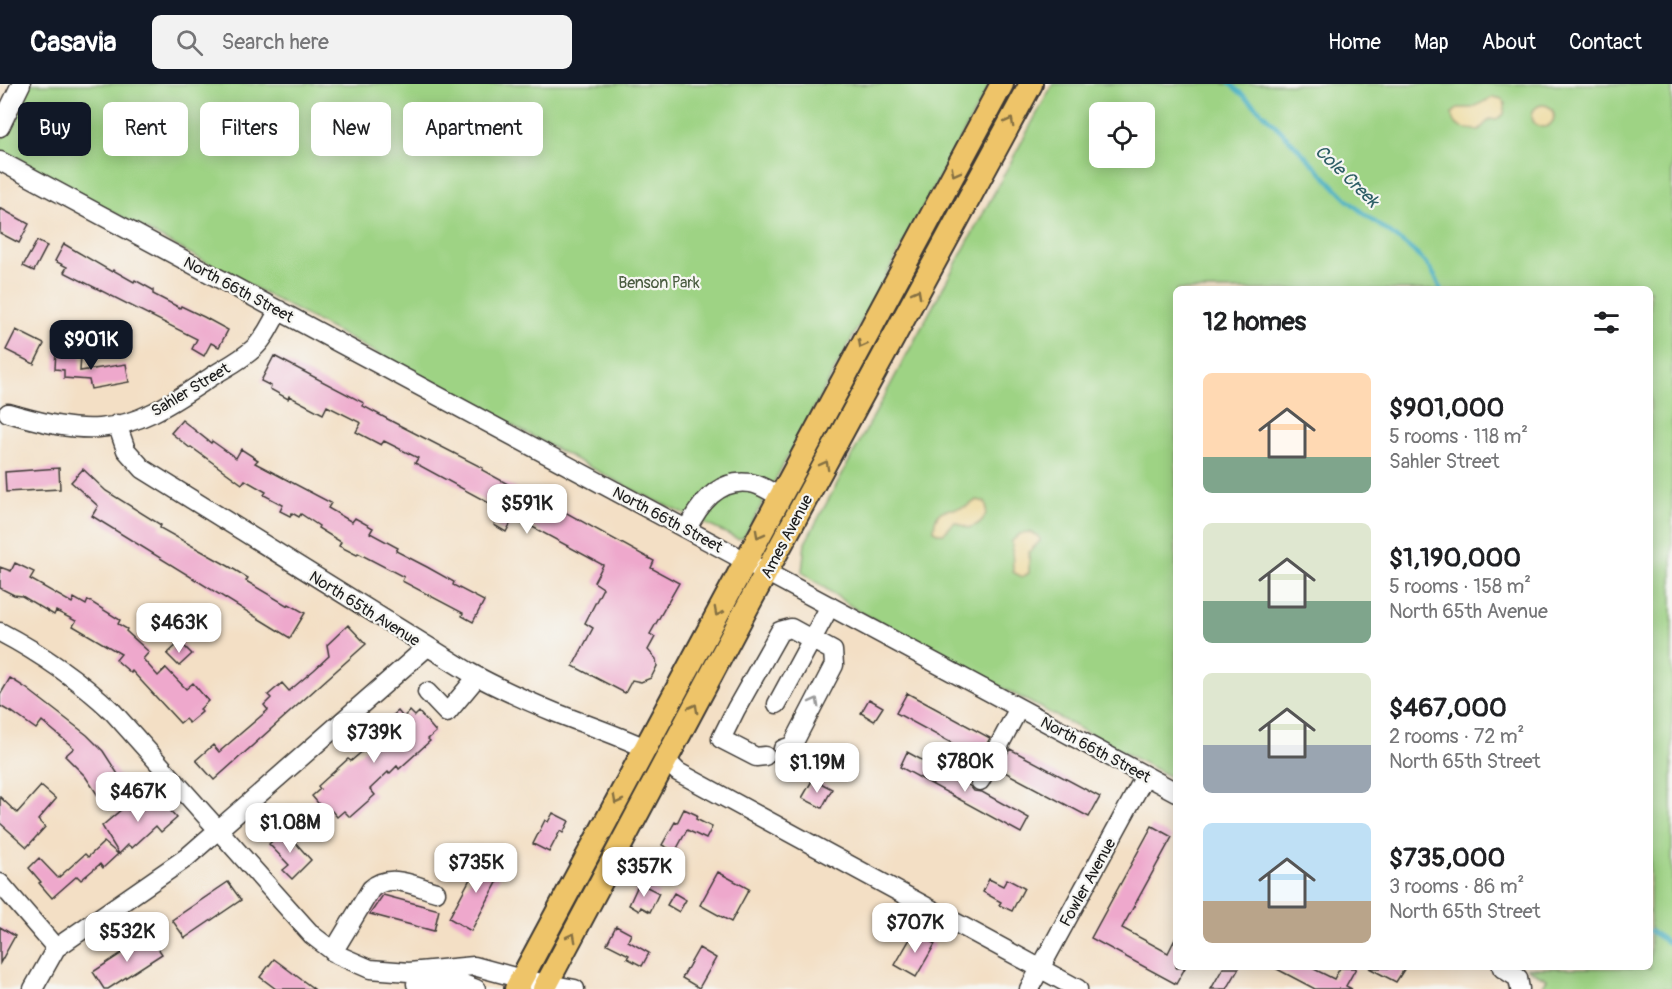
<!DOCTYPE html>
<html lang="en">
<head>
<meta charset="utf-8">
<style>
  :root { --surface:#fff; --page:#f2f2f2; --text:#202124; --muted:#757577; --accent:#111827 }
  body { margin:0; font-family:Pangolin,sans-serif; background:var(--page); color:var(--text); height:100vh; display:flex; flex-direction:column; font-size:22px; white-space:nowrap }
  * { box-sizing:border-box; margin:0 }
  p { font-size:20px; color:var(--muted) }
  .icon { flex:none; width:33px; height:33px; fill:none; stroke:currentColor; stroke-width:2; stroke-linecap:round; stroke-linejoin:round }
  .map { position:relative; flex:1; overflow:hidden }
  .side { position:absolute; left:1173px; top:202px; width:480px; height:684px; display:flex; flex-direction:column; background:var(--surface); border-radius:9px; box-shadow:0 3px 15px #0003 }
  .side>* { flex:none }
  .hud { position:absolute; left:18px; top:18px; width:570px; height:54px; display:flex; gap:12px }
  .buttons { position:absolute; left:1089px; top:18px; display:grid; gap:12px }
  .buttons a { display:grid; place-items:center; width:66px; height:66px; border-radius:9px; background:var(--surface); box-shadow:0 3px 15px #0003; font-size:30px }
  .price { position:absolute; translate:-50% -51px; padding:0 14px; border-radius:12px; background:#fff; color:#222; font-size:20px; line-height:39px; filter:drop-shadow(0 2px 3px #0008) }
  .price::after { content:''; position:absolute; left:50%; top:36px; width:18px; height:14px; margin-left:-9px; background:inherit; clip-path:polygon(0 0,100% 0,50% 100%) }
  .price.on { background:var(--accent); color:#fff }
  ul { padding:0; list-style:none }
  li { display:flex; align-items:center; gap:18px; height:150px; padding:0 30px }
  li span { display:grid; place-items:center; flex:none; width:168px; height:120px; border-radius:9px; color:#555 }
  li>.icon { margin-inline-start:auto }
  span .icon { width:72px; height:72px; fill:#fffc; stroke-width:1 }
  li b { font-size:26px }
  h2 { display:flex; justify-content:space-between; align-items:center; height:72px; padding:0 30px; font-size:26px }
  .tag { padding:0 21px; border-radius:9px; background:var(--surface); box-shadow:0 3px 15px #0003; font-size:21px; line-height:54px }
  .tag.on { background:var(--accent); color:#fff }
  header { display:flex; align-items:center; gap:36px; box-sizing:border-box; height:84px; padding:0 30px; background:var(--accent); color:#fff }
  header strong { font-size:28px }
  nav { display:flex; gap:33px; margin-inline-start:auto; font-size:21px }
  .search { width:420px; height:54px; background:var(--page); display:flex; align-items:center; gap:15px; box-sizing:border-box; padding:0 21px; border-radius:9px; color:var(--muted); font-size:22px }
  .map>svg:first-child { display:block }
  .green { fill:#9ed384; stroke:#5d7850; stroke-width:1.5; fill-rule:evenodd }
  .sand { fill:#eeda9e; stroke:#857b5d; stroke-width:1.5 }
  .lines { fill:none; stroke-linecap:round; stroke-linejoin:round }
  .stream { stroke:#43aec1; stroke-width:4.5 }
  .building { fill:#eea8cc }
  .minor-casing { stroke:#3c3935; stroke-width:21 }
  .major-casing { stroke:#3c3935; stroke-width:26 }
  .minor { stroke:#fff; stroke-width:18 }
  .major { stroke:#eec469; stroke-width:22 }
  .oneway { stroke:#857042 }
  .oneway2 { stroke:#999 }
  .labels { text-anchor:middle; stroke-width:4.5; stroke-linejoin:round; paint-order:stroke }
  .park-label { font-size:16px; fill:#4a5c40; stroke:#f6f6f2 }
  .street-label { font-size:16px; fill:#1c1c1c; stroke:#f6f6f2 }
  .water-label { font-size:18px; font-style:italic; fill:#2e5e66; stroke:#f6f6f2 }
</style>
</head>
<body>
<header>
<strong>Casavia</strong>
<div class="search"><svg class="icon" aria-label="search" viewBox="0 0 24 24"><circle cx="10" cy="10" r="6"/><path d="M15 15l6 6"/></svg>Search here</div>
<nav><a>Home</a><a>Map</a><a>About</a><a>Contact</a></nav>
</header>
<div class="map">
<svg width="1672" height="905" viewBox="0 0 1672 905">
  <rect width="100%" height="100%" fill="#f6f6f2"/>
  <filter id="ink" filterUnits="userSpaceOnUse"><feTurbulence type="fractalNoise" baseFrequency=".0167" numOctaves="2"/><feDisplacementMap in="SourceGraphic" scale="12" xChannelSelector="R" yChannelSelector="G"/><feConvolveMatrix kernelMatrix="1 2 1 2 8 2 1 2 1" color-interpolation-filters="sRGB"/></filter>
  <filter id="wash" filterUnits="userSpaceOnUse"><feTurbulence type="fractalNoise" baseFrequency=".008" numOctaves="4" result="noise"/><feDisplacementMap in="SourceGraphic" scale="24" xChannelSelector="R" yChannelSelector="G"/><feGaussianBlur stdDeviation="1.35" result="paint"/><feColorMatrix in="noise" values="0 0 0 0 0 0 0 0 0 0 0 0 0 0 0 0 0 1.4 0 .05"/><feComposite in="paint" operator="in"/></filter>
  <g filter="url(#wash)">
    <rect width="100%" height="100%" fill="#f3dfc5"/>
    <path class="green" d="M30,0H990L744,453L738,455L633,406L0,68V57Z
      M1053,0H1672V905H1541L1547,895L1526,884H1650V206H1176V696L858,527L802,488L805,459ZM1100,28H1144V74H1100Z"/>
    <path class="sand" d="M1493,13L1502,15L1505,20L1504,30L1496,36L1490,35L1479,46C1465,45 1455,46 1452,30L1458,24H1472Z
      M1532 32a11 11 0 1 1 22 0a11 11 0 1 1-22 0Z
      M977,416L985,418C990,431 981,441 968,444L955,438L944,449H937L934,446C935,420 949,428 964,423C969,422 973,418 977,416Z
      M1030,448L1039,452L1040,457L1029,468V489L1022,493L1013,488L1012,457L1020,450Z"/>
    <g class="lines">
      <path class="stream" d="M1230,0C1273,35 1308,76 1347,115C1375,144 1429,166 1441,206
        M1650,847L1672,861"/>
    </g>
    <g id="blocks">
      <path class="building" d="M0,124L29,140L19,159L0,149Z
        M37,157L47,162L34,187L23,182Z
        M64,160L112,188L113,186L134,198L135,196L153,206V210L180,224L181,222L204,233L228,246L219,263L211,259L204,272L192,265L197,255L64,188L67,183L55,177Z
        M16,246L44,260L34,280L6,266Z
        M56,266L60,269L81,270L80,287L126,280L129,298L91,305L89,296L64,294V286L55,285Z
        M274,272L364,319L363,322L393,338L483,384L482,386L524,409L525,406L654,477L651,484L679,499L650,550L655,553L648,566L656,575L657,582L651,594L641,598L632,596L625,609L573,582L593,544L585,539L603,504L594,498L603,481L514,433L506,448L494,441L502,426L415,379L418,374L384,357L381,361L356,348L361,339L327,322L323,330L289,312L288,315L270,305L271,302L261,297Z
        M182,336L211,359L212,357L236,374L241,365L258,376L255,379L331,419L328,424L352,438L355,434L373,444L370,449L398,464L396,467L427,483L454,498L453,501L484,517L473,538L462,532L463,529L402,497L404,493L358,469L357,471L339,462L341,458L318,444L319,442L301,430L299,433L292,429L290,432L280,427L283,421L264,411L266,408L245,396L242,400L191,363L190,364L171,349Z
        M59,384L60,405L6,408L5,388Z
        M83,385L106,407L161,441L160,444L230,483L248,494L246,497L288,522L289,520L305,529L290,554L92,432L98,422L71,398Z
        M15,479L34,488L30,495L72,519L74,514L86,521L88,516L120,536L118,540L127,545L126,547L149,568L143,575L158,592L166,584L186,605L193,599L208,617L200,625L202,628L189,639L185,635L180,639L132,587L131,589L116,576L121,570L73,542L76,537L56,527L54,531L22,512L14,511L0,504V483L11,487Z
        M348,541L366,560L214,696L196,676L213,661L219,668L268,626L264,621L271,614L268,611L282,599L289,607L314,586L329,572L327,561Z
        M180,558L192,570L179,582L167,570Z
        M10,594L26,604L87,651L103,667L123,698L99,713L85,692L65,672L74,664L42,637L36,645L12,628V629L0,622V611Z
        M907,609L990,654L979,674L896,629Z
        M869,615L883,623L874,637L861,629Z
        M398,627L403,633L410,627L415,632L419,628L436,648L428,655L430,657L399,685L397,682L389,690L388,688L370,705L375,711L350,733L344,727L337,733L332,727L328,731L312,712L320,705L318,702L348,675L351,677L378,654L373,648Z
        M1010,665L1100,713L1089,733L999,685Z
        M907,668L970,702L974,707L982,708L1029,734L1021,749L900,683Z
        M813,695L832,705L822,724L802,714Z
        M41,702L56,715L38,736L45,743L27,763L0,739V713L17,729Z
        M155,710L177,734L161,748L156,742L132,764L128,761L119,770L102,742L129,719L136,727Z
        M684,725L697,731L696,735L712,743L706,755L687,746L675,768L662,761L675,738L677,739Z
        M553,729L569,737L563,749L560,747L549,768L533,760L545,736L548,738Z
        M1152,742L1172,753L1122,844L1168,869L1176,853V884H1185L1176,900L1091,854Z
        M284,746L311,776L292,795L283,786L289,781L269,760Z
        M104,758L118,770L103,784L100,780L81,796L77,792L52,814L39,799L41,798L29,784L39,774L58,794L85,770L88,773Z
        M483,771L499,779L494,790L500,793L471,847L449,834Z
        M718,788L749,805L731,838L700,821Z
        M989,795L1003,802L1007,795L1024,804L1012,827L999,821L1001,818L983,808Z
        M228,798L241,816L185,854L172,836Z
        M639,799L659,809L650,828L641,823L639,827L629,821Z
        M674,809L686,816L679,828L667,821Z
        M383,811L439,826L434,847L370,830Z
        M616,842L631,850L628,857L649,869L642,882L627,874L629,871L607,860Z
        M0,843L15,852L0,879Z
        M914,848L935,860L916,893L895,881Z
        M149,851L162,870L108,905H104L93,888Z
        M699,864L716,874L699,904L682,894Z
        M274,875L314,905H276L260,893Z
        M1223,884H1239L1227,905H1211Z
        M1275,884H1312L1334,895L1340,884H1356L1346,902L1352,905H1315Z
        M1369,884H1405L1396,898Z"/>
    </g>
  </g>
  <g filter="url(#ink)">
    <use href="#blocks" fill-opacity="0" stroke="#3c3935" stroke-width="1.5"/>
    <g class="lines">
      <defs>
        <path id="minor" d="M0,43L21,0
          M0,77L1176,708
          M8,329C38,337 67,346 99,344C142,341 176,316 211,293C225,284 241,276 253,265C265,255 271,239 279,226
          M117,340L126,366L143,385L469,588C496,603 525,616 554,628C584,640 615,650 645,664
          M687,445C699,421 718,394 750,399C760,400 770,408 780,412
          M0,548C42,570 78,595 113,628L312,851L338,871L370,885L409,888L474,882L522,895L575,905
          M427,608L447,629L477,593
          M777,620L830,522
          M765,672L756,673L721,655L736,625L780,547L791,544L833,567L834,581L792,662L783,665
          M666,676L678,688L1078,905
          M980,697L1019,624
          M0,799L56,864
          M333,868L371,805C389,788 415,802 436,808
          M1502,884L1518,894L1520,905
          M418,887L416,900H463L476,905
          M33,905L56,864L186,774L427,563
          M1029,905L1145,692"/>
        <path id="major" d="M516,905L1002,0
          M544,905L750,518L1031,0"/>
      </defs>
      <use href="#minor" class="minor-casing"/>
      <use href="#major" class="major-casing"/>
      <use href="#minor" class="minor"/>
      <use href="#major" class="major"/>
    </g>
    <defs><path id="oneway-chevron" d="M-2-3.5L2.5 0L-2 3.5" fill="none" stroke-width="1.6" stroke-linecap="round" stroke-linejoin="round" transform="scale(1.5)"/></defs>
    <g class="oneway">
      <use href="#oneway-chevron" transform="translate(1010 38) rotate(-62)"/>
      <use href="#oneway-chevron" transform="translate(955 88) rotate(118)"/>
      <use href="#oneway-chevron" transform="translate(917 209) rotate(-62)"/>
      <use href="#oneway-chevron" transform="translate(862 260) rotate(118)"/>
      <use href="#oneway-chevron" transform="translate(825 381) rotate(-62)"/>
      <use href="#oneway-chevron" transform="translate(759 450) rotate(118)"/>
      <use href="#oneway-chevron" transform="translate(718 528) rotate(118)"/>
      <use href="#oneway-chevron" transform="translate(694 624) rotate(-62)"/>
      <use href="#oneway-chevron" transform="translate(617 716) rotate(118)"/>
      <use href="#oneway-chevron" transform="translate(572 853) rotate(-62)"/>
    </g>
    <use class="oneway2" href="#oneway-chevron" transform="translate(815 618) rotate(-62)"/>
  </g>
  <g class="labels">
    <g class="park-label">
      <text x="659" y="204">Benson Park</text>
    </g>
    <g class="street-label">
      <text transform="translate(239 205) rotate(28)" y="6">North 66th Street</text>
      <text transform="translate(190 305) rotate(-31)" y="6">Sahler Street</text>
      <text transform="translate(668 435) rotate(28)" y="6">North 66th Street</text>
      <text transform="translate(786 452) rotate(-62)" y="6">Ames Avenue</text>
      <text transform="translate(365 524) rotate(32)" y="6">North 65th Avenue</text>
      <text transform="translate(1096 665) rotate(28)" y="6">North 66th Street</text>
      <text transform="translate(1087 798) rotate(-61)" y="6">Fowler Avenue</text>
    </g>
    <g class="water-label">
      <text transform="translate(1347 92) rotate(44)" y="6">Cole Creek</text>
    </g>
  </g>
</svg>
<div class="buttons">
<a><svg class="icon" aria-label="locate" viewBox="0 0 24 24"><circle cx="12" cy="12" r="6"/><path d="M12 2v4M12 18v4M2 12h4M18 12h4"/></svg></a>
</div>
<b class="price on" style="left:91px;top:287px">$901K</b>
<b class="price" style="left:527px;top:451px">$591K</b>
<b class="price" style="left:179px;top:570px">$463K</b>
<b class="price" style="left:374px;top:680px">$739K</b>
<b class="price" style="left:965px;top:709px">$780K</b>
<b class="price" style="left:817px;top:710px">$1.19M</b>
<b class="price" style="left:138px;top:739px">$467K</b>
<b class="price" style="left:290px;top:770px">$1.08M</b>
<b class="price" style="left:476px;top:810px">$735K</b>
<b class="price" style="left:644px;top:814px">$357K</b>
<b class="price" style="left:915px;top:870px">$707K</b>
<b class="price" style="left:127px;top:879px">$532K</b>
<div class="hud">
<a class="tag on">Buy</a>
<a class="tag">Rent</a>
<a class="tag">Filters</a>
<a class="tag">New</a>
<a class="tag">Apartment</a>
</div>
<section class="side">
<h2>12 homes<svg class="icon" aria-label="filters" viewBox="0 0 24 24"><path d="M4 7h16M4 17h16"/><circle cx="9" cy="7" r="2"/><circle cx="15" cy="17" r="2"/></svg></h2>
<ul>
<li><span style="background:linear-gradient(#ffd9b3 70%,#7fa58c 0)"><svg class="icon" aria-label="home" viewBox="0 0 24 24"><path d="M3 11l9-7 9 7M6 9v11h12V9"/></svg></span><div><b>$901,000</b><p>5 rooms · 118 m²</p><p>Sahler Street</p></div></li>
<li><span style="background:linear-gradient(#dfe7d0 65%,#7fa58c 0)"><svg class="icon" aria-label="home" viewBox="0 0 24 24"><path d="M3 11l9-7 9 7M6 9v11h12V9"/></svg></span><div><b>$1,190,000</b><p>5 rooms · 158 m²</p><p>North 65th Avenue</p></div></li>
<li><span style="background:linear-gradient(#dfe7d0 60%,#9aa5b1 0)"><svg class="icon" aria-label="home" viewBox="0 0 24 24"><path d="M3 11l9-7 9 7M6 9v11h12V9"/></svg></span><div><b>$467,000</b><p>2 rooms · 72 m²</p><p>North 65th Street</p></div></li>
<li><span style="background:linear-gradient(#bfe0f5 65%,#b9a48a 0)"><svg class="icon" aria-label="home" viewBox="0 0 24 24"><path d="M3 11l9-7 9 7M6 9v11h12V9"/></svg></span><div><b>$735,000</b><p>3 rooms · 86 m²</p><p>North 65th Street</p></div></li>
</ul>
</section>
</div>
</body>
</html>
